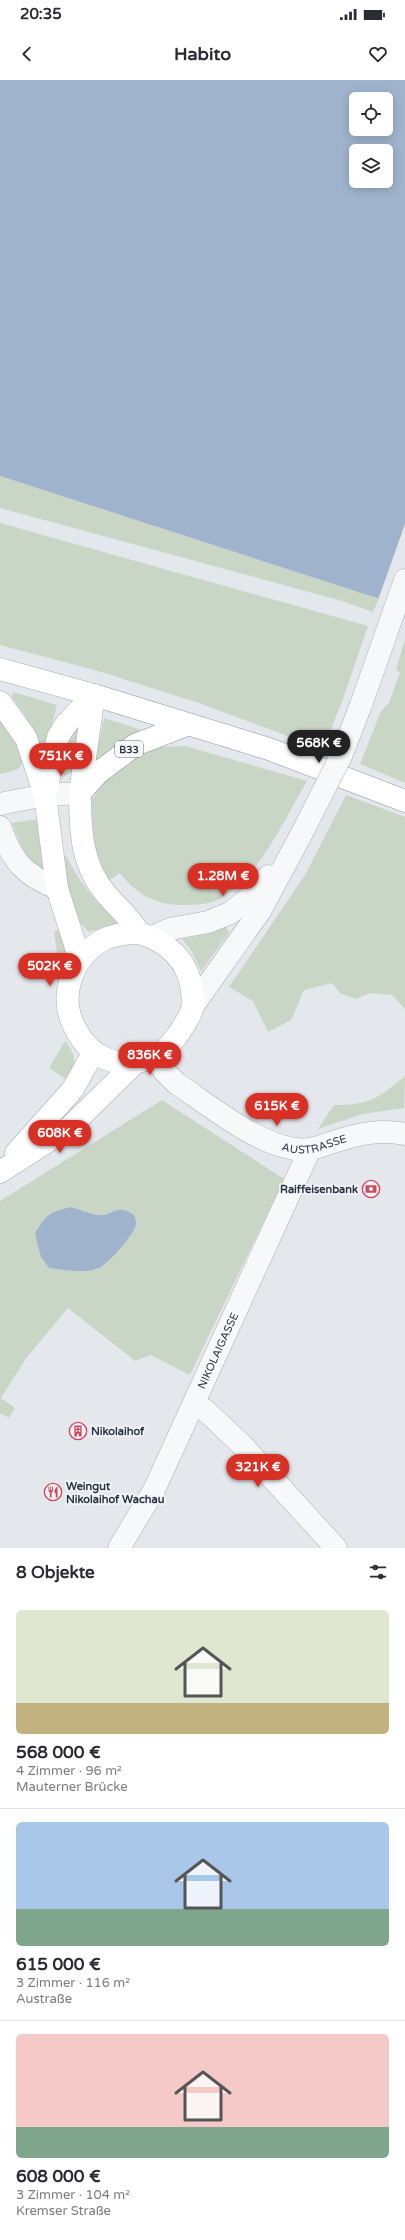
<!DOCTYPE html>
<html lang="de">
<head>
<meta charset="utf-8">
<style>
  :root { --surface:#fff; --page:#f2f2f3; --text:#2b2b33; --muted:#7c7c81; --line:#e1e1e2; --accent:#d93025 }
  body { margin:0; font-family:"Varela Round",sans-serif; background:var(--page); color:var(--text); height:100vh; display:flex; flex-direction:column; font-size:15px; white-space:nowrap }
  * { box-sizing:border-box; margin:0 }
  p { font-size:13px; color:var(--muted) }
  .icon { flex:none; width:22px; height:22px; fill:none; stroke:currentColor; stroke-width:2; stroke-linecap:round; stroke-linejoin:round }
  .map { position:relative; height:1468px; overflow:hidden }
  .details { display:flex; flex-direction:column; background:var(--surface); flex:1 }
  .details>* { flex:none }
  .buttons { position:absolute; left:349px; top:12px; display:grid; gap:8px }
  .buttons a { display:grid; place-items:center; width:44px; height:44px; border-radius:6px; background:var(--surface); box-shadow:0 2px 10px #0003; font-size:20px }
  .price { position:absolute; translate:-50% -34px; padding:0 9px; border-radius:14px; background:var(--accent); color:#fff; font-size:13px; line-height:26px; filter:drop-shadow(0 1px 2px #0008) }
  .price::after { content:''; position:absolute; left:50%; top:24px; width:12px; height:9px; margin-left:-6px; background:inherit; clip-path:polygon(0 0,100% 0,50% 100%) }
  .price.current { background:#222; color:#fff }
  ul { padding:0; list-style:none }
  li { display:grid; align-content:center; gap:8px; height:212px; padding:0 16px }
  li+li { border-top:1px solid var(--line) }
  li span { display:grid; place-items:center; height:124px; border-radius:6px; color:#555 }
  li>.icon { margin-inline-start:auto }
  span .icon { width:72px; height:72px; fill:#fffc; stroke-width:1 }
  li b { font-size:17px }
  h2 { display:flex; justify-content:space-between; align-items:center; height:48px; padding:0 16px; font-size:17px }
  .status { display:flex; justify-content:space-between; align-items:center; height:28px; padding:0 20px; background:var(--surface); direction:ltr }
  .status svg { height:11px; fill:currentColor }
  header { display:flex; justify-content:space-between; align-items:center; height:52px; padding:0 16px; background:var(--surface); font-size:18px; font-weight:700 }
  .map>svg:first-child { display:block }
  .green { fill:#c9d6c5; fill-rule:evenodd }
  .water { fill:#9fb4cc; fill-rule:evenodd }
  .pier { fill:#e4e7ec }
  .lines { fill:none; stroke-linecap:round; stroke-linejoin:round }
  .minor-casing { stroke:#a9aeb7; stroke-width:23 }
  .secondary-casing { stroke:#a9aeb7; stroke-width:23 }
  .primary-casing { stroke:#a3abb8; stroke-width:23 }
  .trunk-casing { stroke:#8b94a3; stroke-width:23 }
  .minor { stroke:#f7f8fa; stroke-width:22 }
  .secondary { stroke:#fff; stroke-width:22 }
  .primary { stroke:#fff; stroke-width:22 }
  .trunk { stroke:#fff; stroke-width:22 }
  .minor-bridge-casing { stroke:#a9aeb7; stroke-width:23; stroke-linecap:butt }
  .minor-bridge { stroke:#f7f8fa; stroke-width:22 }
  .labels { text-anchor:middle; stroke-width:3.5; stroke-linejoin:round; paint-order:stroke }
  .shield { fill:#f4f6f9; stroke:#676e7b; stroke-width:1 }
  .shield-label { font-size:10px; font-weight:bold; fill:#2b3445 }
  .street-label { font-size:11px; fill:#2b3445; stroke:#f4f6f9 }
  .poi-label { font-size:11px; font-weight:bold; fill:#2b3445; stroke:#f4f6f9; text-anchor:start }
</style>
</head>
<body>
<div class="status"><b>20:35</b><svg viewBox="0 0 49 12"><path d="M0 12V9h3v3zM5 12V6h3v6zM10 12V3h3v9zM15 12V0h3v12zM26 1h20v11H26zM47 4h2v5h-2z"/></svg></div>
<header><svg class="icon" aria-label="back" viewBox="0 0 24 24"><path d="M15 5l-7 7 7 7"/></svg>Habito<svg class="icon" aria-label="heart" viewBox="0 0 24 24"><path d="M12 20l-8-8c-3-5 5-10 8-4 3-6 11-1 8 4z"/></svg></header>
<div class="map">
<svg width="405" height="1468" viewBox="0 0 405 1468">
  <rect width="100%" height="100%" fill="#e4e7ec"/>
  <path class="green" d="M0,396L379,518L373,532L342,521L0,428Z
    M0,443L368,546L343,619L323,669L199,623L98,591L0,565Z
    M405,559V703L360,684L381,631L389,623L400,592L396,590Z
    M13,612L57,625L45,670H43L26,637L12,618Z
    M0,636C8,648 33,677 18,689C14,691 7,692 2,694L0,693Z
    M104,638L139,649L140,653L95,681Z
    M78,642L82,653L71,693L64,696C53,680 70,657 78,642Z
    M185,666L307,701C285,738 255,807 212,822C202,825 190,825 179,825C154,824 135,813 120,793L109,800L99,783L90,752L92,720L107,698L138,674L161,667Z
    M346,715L405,737V929L392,915L370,913L356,919L341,914L332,903L304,910L291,940L268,952L253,921L229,907L305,795Z
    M38,739L46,789L42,791C25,778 19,762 12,743Z
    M66,776C81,803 93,823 121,840L120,843L89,852L78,840L71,824L61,777Z
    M225,846L229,853L201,891L192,872L182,859L212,853Z
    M63,848L68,873L60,893L54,852Z
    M65,961C77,975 76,986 70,1002L49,988Z
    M405,996L404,1028L362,1034L318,1049L334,1025C371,1025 378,1018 405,996Z
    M162,1020L284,1099L190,1295L151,1275L135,1281L68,1228L27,1277L1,1318L15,1328L9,1338L0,1333V1121ZM71,1127L101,1136L134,1135L136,1145L129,1157L98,1189L75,1191L49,1188Z"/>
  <path class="water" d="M0,0H405V527L0,396ZM356,19H386V49H356ZM356,71H386V101H356Z
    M71,1127C80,1129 90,1134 99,1135C112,1137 116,1122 134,1135C135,1137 136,1141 136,1144C135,1154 108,1184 99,1188C84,1194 64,1190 49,1188L41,1177L35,1154C45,1135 50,1132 71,1127Z"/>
  <path class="pier" d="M405,444V529L378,520Z"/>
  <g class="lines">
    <defs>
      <g id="minor">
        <path d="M361,625L405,500"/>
        <path d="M0,724L45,715L80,713"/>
        <path d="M0,747C12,780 23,795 57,808"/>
        <path d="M153,857L170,849L208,842L230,833L248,819L269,796"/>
        <path d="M193,926L260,831L301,755"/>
        <path id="s1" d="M156,977L164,991L176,1003C209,1025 269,1075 310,1069C318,1068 326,1064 333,1062C358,1054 379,1049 405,1054"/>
        <path d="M195,1325L205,1330L242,1365L336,1468"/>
        <path id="s2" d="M119,1468L154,1410L310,1069"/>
      </g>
      <path id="secondary" d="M80,713C80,749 81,786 107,815C120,830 128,835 139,853
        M45,715L57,808L80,880
        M139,853C167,861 189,881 192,911C192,916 194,922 193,926C191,936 184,945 179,953C173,961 165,973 156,977C152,979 146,980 141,981C112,988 88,974 75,948C58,916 72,877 103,860C114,854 127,853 139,853Z
        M16,1073L73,1009L93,973
        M0,1092L70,1047L135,983"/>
      <path id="primary" d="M0,589L94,615
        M0,622L26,658L45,715
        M80,713L94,615
        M45,715L58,657L66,644L94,615"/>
      <path id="trunk" d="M94,615L269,669L405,721
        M80,713L98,693L135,665L189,644"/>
    </defs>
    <use href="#minor" class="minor-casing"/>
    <use href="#secondary" class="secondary-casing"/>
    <use href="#primary" class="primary-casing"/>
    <use href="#trunk" class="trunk-casing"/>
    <use href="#minor" class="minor"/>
    <use href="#secondary" class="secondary"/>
    <use href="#primary" class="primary"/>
    <use href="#trunk" class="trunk"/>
    <defs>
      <path id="minor-bridge" d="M301,755L341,676L361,625"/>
    </defs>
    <use href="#minor-bridge" class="minor-bridge-casing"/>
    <use href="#minor-bridge" class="minor-bridge"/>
  </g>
  <defs>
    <symbol id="bank-ring" viewBox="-11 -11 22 22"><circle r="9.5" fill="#f4f6f9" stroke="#d1495b" stroke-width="1.5"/><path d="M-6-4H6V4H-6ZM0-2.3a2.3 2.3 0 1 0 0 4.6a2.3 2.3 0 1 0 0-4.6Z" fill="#d1495b"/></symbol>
    <symbol id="building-ring" viewBox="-11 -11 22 22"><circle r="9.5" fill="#f4f6f9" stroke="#d1495b" stroke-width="1.5"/><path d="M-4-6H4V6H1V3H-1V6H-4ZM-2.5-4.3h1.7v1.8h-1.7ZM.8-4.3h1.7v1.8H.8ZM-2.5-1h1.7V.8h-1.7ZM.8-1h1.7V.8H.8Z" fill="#d1495b"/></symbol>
    <symbol id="restaurant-ring" viewBox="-11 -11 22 22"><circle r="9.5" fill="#f4f6f9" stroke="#d1495b" stroke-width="1.5"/><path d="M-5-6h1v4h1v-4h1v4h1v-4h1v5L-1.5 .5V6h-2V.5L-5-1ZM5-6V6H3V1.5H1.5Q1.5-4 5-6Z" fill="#d1495b"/></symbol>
  </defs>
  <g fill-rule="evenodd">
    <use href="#bank-ring" x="361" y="1099" width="20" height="20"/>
    <use href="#building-ring" x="68" y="1341" width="20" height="20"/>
    <use href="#restaurant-ring" x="43" y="1402" width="20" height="20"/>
  </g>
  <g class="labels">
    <rect class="shield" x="115" y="661" width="28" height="16" rx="3"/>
    <g class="shield-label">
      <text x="129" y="673">B33</text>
    </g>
    <g class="street-label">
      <text dy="4" stroke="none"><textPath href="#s1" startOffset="190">AUSTRASSE</textPath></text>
      <text dy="4" stroke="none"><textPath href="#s2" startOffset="221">NIKOLAIGASSE</textPath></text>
    </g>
    <g class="poi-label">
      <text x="358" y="1113" text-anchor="end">Raiffeisenbank</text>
      <text x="91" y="1355">Nikolaihof</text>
      <text x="66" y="1410">Weingut<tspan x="66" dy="13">Nikolaihof Wachau</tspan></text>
    </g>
  </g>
</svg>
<div class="buttons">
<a><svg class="icon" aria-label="locate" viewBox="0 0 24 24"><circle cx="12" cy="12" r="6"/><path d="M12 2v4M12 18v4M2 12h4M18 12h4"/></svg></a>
<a><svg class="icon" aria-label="layers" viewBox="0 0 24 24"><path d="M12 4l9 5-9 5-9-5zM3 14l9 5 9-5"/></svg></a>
</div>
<b class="price current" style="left:319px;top:684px">568K €</b>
<b class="price" style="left:61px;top:697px">751K €</b>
<b class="price" style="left:223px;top:817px">1.28M €</b>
<b class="price" style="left:50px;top:907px">502K €</b>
<b class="price" style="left:150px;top:996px">836K €</b>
<b class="price" style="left:277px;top:1047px">615K €</b>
<b class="price" style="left:60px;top:1074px">608K €</b>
<b class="price" style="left:258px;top:1408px">321K €</b>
</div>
<section class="details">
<h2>8 Objekte<svg class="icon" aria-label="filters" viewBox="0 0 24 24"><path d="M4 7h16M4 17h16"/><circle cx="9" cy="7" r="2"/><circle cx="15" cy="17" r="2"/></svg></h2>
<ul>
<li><span style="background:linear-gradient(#dfe7d0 75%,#c2b280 0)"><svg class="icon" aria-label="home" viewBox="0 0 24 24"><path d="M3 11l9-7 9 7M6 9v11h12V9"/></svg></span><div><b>568 000 €</b><p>4 Zimmer · 96 m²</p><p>Mauterner Brücke</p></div></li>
<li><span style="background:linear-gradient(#a9c7e8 70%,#7fa58c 0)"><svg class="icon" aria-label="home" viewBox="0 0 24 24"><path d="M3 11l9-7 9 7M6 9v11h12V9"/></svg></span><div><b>615 000 €</b><p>3 Zimmer · 116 m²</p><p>Austraße</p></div></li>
<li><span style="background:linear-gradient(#f6c9c9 75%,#7fa58c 0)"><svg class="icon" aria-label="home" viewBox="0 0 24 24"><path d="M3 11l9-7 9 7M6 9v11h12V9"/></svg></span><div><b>608 000 €</b><p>3 Zimmer · 104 m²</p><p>Kremser Straße</p></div></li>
</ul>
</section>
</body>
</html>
